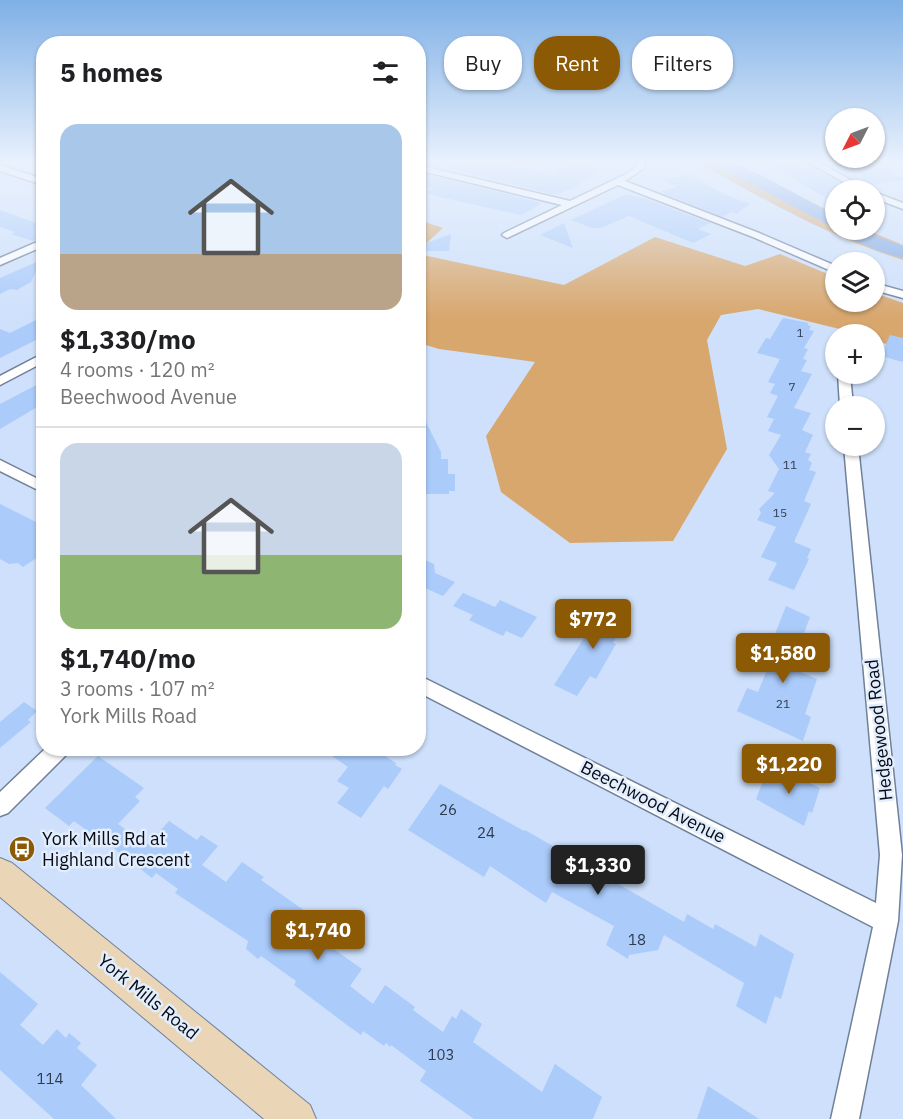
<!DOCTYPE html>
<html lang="en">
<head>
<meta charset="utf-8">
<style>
  :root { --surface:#fff; --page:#f2f2f2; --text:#202124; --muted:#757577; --line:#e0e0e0; --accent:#8c5905 }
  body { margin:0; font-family:"IBM Plex Sans",sans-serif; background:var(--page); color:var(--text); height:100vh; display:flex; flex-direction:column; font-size:22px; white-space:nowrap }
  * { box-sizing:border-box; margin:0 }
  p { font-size:20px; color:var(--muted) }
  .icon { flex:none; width:33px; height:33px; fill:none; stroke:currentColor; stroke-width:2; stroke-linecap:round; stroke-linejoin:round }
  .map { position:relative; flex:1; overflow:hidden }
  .sheet { position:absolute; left:36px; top:36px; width:390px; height:720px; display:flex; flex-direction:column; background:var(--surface); border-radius:24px; box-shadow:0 2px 4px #0004 }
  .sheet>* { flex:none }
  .banner { position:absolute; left:444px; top:36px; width:369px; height:54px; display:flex; gap:12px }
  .needle { width:39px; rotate:228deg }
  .buttons { position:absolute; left:825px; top:108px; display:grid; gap:12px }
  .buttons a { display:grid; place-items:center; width:60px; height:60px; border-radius:50%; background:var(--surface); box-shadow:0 2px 4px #0004; font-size:30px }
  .price { position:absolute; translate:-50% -51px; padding:0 14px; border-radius:6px; background:var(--accent); color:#fff; font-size:20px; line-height:39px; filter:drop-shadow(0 2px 3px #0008) }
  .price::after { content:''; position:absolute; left:50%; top:36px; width:18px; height:14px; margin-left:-9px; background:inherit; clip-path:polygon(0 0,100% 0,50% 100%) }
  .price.active { background:#222; color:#fff }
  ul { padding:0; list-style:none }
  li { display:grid; align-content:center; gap:12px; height:318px; padding:0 24px }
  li+li { border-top:2px solid var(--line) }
  li span { display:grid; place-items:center; height:186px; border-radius:18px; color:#555 }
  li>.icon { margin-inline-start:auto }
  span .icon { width:108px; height:108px; fill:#fffc; stroke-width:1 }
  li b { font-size:26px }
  h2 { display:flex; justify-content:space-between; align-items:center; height:72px; padding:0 24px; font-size:26px }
  .pill { padding:0 21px; border-radius:24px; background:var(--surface); box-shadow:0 2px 4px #0004; font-size:21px; line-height:54px }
  .pill.active { background:var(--accent); color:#fff }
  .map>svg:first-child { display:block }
  .green { fill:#d5a977 }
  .forest { fill:#d8a76d }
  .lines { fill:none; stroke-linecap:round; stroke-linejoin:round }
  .river { fill:#83a9e3; fill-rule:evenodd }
  .building { fill:#abcbfa }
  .minor-casing { stroke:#708098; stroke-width:3 }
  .secondary-casing { stroke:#708098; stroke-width:2 }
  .minor { fill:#fff; fill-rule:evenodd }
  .secondary { fill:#ead6b7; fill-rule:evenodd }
  .labels { text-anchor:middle; stroke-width:5; stroke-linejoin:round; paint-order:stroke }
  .number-label { font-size:12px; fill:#2f3b4e }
  .near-number-label { font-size:15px; fill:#2f3b4e }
  .near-street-label { font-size:18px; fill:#060b14; stroke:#e2edfd }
  .near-poi-label { font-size:18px; fill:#060b14; stroke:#e2edfd; text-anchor:start }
</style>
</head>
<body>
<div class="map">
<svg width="903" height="1119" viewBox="0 0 903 1119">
  <rect width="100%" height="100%" fill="#cee0fb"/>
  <path class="green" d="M695,161H731L835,214L836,230H867L903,245V260C829,237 763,199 695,161Z"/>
  <path class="forest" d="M419,220L443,228L419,250Z
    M655,237L745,266L780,254L835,277L836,302H874L875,293L903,303V350L875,340L874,334H860L758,309L721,315L707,340L727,449L673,541L570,543L501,492L486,436L535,362L439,349L419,343L418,254L564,285Z"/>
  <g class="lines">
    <path class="river" d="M708,161H729L763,176L836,216V229Z
      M837,230H861L903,246V258L881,252L839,234Z"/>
  </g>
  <path class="building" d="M418,161H490L553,175L571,162L604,168L576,187L555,195Z
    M764,161H804L850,188L836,190V204Z
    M822,161H858L875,168L879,167L903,178V180L865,186Z
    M418,172L542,203L522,215L444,198L425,193L433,188L418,185Z
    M689,175L724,194L750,204L736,214L731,212L723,217L660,192L676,187L664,180Z
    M626,194L644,198L710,223L698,229L711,234L693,243L629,216L601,228H592L571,220Z
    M0,210L44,226V237L33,241L11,234L15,232L0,227Z
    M564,223L573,248L540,235Z
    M451,234L449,251H418V246Z
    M41,260L31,282L17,290L10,289L0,294V278Z
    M44,316V336L0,358V329L10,333Z
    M783,318L809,323L807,325L811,326L809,330L814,331L804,348L808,349L803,359L807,360L801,371L812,374L794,408L811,413L802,430L813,435L805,452L811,454L808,460L812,463L809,470L816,472L804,501L811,504L794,542L811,549L807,558L809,559L794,590L768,580L777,563L761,557L776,527L757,520L761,513L759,509L775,493L768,491L779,469L769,455L781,435L768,431L774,419L767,417L778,396L770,393L775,384L768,382L780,359L757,353L766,338L770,339Z
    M890,335L903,338V362L881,356Z
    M44,381V403L0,429V404Z
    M418,406L441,452V459H448V474H455V491H449V494H423V484H418Z
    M0,504L44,526V564L35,559L23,567L18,563L9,564L0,559Z
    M418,557L434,564L435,573L455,582L443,596L418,585Z
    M463,593L495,607L500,600L537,617L522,638L506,631L503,636L469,620L473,615L453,606Z
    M607,602L627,611L622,620L624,623L613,643L616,644L596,679L590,676L577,696L554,685Z
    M786,606L810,617L801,641L794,638L784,665L817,679L805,714L811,717L803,741L737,711L747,688L758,692L777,646L771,644Z
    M24,702L37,711L28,720L31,722L0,748V722Z
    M320,748H372L396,763L395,765L402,769L388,789L384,786L361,818L337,803L349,788L337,781L348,767Z
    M98,756L144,788L135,797L140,801L118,824L147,845L169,821L197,840L201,835L218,846L202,865L226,882L242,862L264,877L261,880L305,911L298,921L307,930L362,969L350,986L373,1004L385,985L415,1007L413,1010L443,1032L452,1016L456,1019L461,1009L482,1024L473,1042L542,1092L555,1064L602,1097L593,1119H474L420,1081L426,1071L391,1045L390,1047L386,1043L384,1046L363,1031L361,1035L347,1025L294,985L296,981L261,956L258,959L246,949L248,941L175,893L178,889L156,873L152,878L102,839L101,841L74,821L69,826L45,808Z
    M775,766L820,788L812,813L809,811L804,826L756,799L763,781L768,784Z
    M440,784L524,831L525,830L684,922L687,914L713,929L715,924L756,947L760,934L794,954L781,999L775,996L766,1024L736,1006L744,983L664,935L658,950L629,955L628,959L606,945L614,926L552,892L546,903L490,866L484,877L408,830Z
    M0,972L38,1004L20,1025L43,1045L57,1029L66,1038L69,1033L81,1043L77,1048L97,1065L81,1085L116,1119H54L0,1070Z
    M708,1086L759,1119H697Z"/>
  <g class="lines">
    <defs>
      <path id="minor" d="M638,161H646L644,168L625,181L759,233L836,266V273L753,237L618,185L507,238L502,235L504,233L562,205L418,170V165L570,201L628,173L636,167Z
        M806,161H817L868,190H858Z
        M0,165L43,179L44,188L37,183L0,171Z
        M44,190V211L39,208L40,193Z
        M874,192L903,203V209L874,198Z
        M44,239V246L0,265V258Z
        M874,283L903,291V298L874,290Z
        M44,353V362L0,385V376Z
        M838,374H850L853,406H840Z
        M844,446H858L902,855L898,921L859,1119H831L873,927L418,692V675L876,903L880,855Z
        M0,460L44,482V493L0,471Z
        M46,748H70L67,754L8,813L0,816V792Z"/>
      <path id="secondary" d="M0,858L12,863L310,1105L316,1119H264L0,897Z"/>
    </defs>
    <use href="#minor" class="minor-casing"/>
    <use href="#secondary" class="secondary-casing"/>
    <use href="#minor" class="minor"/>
    <use href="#secondary" class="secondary"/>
  </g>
  <linearGradient id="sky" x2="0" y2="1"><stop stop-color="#7fb0e6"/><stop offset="0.51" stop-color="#e9f1fd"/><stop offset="1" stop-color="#e9f1fd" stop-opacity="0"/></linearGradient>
  <rect width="903" height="318" fill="url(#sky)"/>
  <defs>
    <symbol id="bus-disc" viewBox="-11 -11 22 22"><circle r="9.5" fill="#8c5905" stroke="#e2edfd"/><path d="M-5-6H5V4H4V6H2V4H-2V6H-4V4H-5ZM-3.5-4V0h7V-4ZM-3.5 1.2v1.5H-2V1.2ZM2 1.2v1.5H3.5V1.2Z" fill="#fff"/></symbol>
  </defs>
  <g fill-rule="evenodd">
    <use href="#bus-disc" x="7" y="834" width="30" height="30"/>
  </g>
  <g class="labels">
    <g class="number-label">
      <text x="800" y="337">1</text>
      <text x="792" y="391">7</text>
      <text x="790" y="469">11</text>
      <text x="780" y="517">15</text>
      <text x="783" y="708">21</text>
    </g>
    <g class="near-number-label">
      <text x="448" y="815">26</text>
      <text x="486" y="838">24</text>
      <text x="637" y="945">18</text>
      <text x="441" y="1060">103</text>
      <text x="50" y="1084">114</text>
    </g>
    <g class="near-street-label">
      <text transform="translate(879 730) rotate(-96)" y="6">Hedgewood Road</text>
      <text transform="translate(653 802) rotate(27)" y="6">Beechwood Avenue</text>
      <text transform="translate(148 997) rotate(39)" y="6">York Mills Road</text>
    </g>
    <g class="near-poi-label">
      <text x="42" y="845">York Mills Rd at<tspan x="42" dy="21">Highland Crescent</tspan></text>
    </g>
  </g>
</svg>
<div class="buttons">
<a><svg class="needle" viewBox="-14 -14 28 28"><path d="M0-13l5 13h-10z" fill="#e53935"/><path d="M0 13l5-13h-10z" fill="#757577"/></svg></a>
<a><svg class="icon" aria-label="locate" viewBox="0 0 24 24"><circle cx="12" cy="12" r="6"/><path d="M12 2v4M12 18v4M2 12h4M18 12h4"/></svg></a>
<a><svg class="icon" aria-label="layers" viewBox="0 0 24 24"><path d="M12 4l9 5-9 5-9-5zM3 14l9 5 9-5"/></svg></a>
<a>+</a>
<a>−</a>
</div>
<b class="price" style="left:593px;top:650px">$772</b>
<b class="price" style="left:783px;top:684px">$1,580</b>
<b class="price" style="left:789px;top:795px">$1,220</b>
<b class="price active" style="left:598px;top:896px">$1,330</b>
<b class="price" style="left:318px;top:961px">$1,740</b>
<div class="banner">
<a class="pill">Buy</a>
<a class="pill active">Rent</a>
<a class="pill">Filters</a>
</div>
<section class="sheet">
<h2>5 homes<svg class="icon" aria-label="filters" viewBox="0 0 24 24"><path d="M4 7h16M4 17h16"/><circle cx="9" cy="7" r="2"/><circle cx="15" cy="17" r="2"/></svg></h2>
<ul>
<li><span style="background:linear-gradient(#a9c7e8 70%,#b9a48a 0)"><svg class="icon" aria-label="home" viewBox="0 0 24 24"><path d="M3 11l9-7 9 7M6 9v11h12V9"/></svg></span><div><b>$1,330/mo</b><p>4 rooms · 120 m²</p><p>Beechwood Avenue</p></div></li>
<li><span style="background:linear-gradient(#c9d6e8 60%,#8fb573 0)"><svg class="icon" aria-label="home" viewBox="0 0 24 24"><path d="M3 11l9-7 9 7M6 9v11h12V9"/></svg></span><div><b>$1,740/mo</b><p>3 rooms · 107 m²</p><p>York Mills Road</p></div></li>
</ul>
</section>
</div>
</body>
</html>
